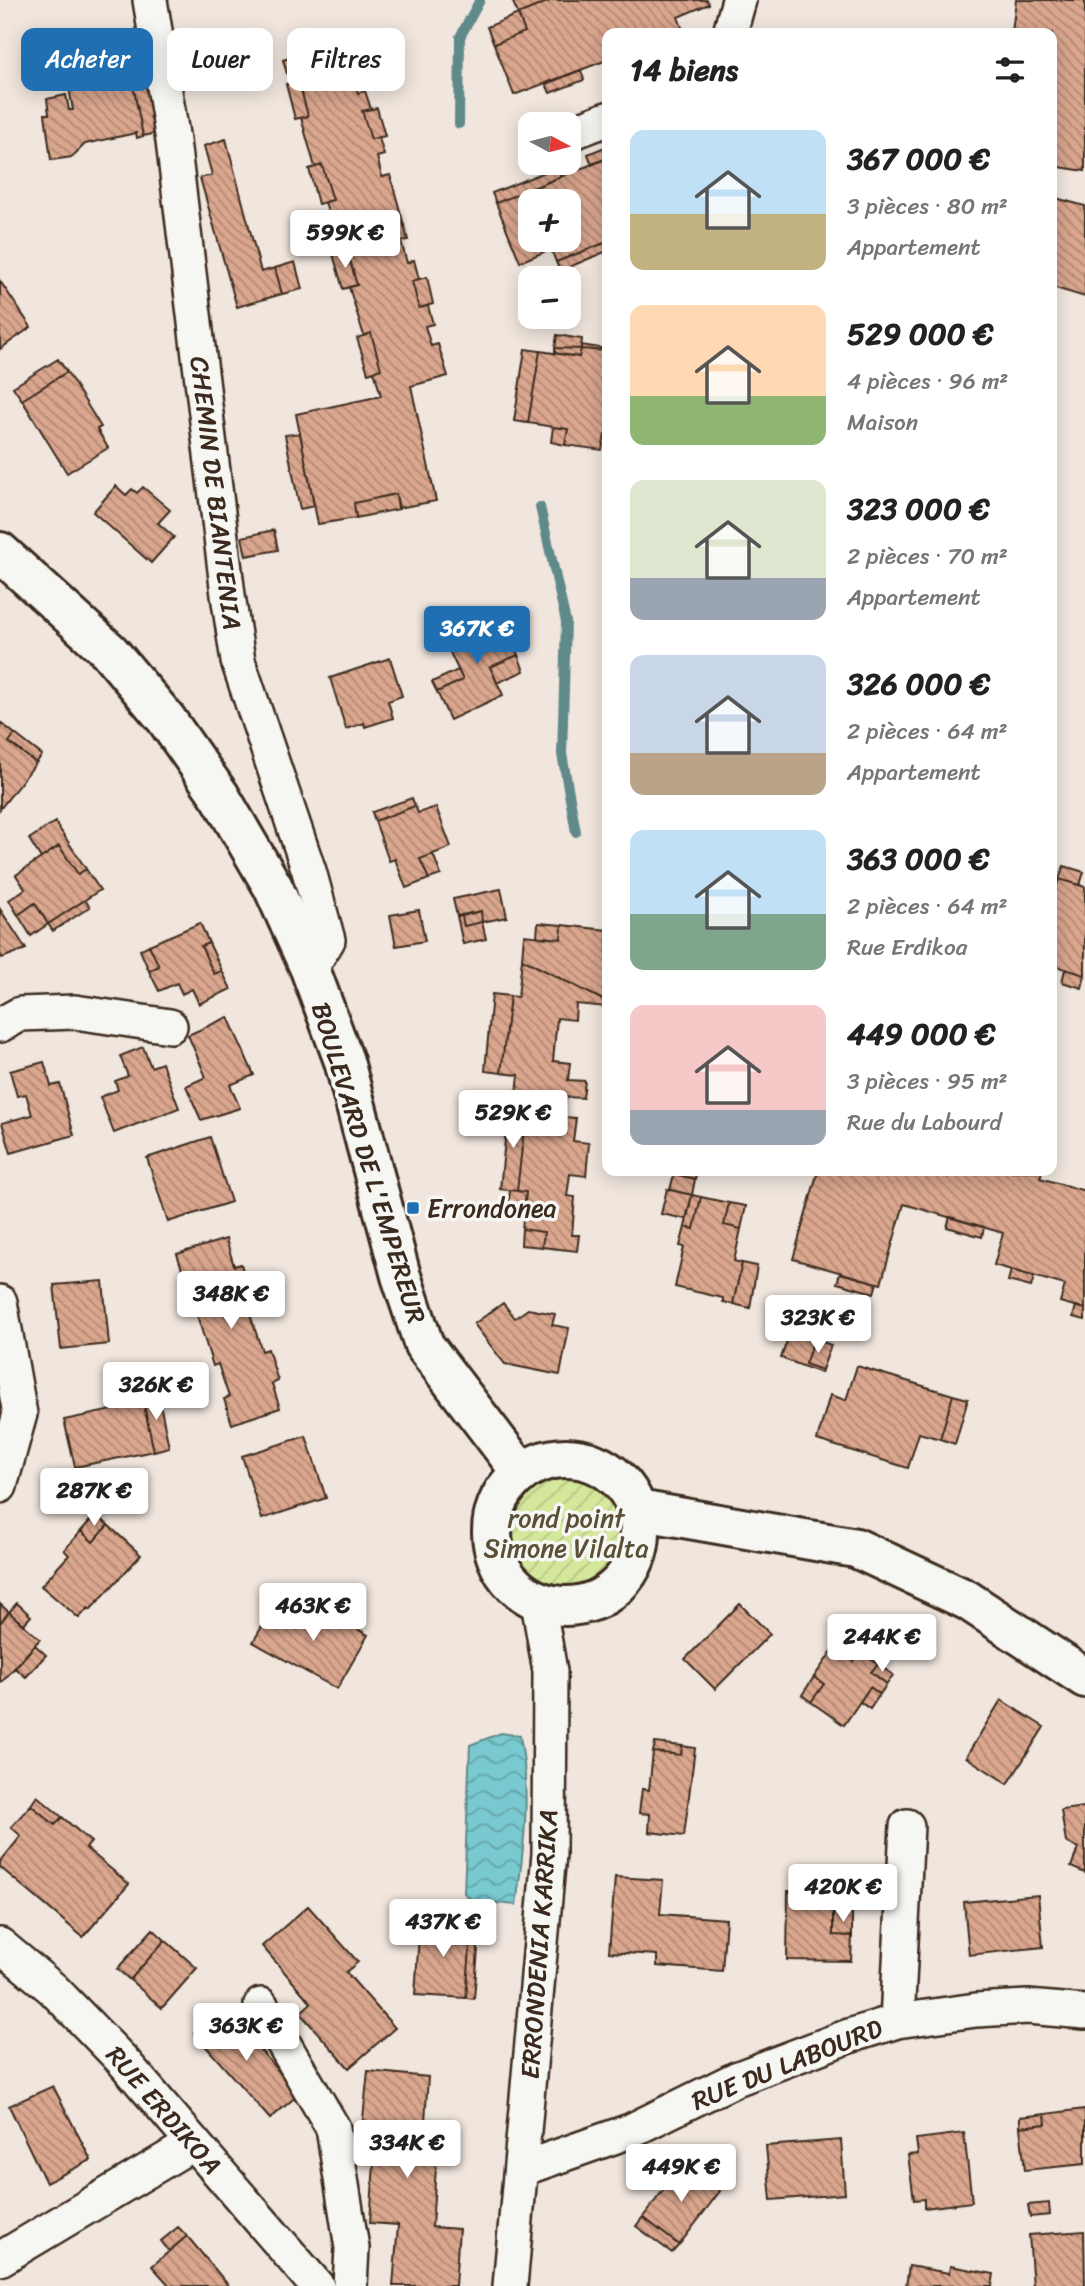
<!DOCTYPE html>
<html lang="fr">
<head>
<meta charset="utf-8">
<style>
  :root { --surface:#fff; --page:#f6f6f6; --text:#222; --muted:#767676; --accent:#1f6fb2 }
  body { margin:0; font-family:Sriracha,sans-serif; background:var(--page); color:var(--text); height:100vh; display:flex; flex-direction:column; font-size:26px; white-space:nowrap }
  * { box-sizing:border-box; margin:0 }
  p { font-size:23px; color:var(--muted) }
  .icon { flex:none; width:38px; height:38px; fill:none; stroke:currentColor; stroke-width:2; stroke-linecap:round; stroke-linejoin:round }
  .map { position:relative; flex:1; overflow:hidden }
  .drawer { position:absolute; left:602px; top:28px; width:455px; height:1148px; display:flex; flex-direction:column; background:var(--surface); border-radius:14px; box-shadow:0 4px 18px #0003 }
  .drawer>* { flex:none }
  .top-card { position:absolute; left:21px; top:28px; width:476px; height:63px; display:flex; gap:14px }
  .needle { width:46px; rotate:97deg }
  .tools { position:absolute; left:518px; top:112px; display:grid; gap:14px }
  .tools a { display:grid; place-items:center; width:63px; height:63px; border-radius:14px; background:var(--surface); box-shadow:0 4px 18px #0003; font-size:35px }
  .price { position:absolute; translate:-50% -60px; padding:0 16px; border-radius:7px; background:#fff; color:#222; font-size:23px; line-height:46px; filter:drop-shadow(0 2px 4px #0008) }
  .price::after { content:''; position:absolute; left:50%; top:42px; width:21px; height:16px; margin-left:-10px; background:inherit; clip-path:polygon(0 0,100% 0,50% 100%) }
  .price.selected { background:var(--accent); color:#fff }
  ul { padding:0; list-style:none }
  li { display:flex; align-items:center; gap:21px; height:175px; padding:0 28px }
  li span { display:grid; place-items:center; flex:none; width:196px; height:140px; border-radius:14px; color:#555 }
  li>.icon { margin-inline-start:auto }
  span .icon { width:84px; height:84px; fill:#fffc; stroke-width:1 }
  li b { font-size:30px }
  h2 { display:flex; justify-content:space-between; align-items:center; height:84px; padding:0 28px; font-size:30px }
  .tag { padding:0 24px; border-radius:14px; background:var(--surface); box-shadow:0 4px 18px #0003; font-size:24px; line-height:63px }
  .tag.selected { background:var(--accent); color:#fff }
  .map>svg:first-child { display:block }
  .garden { fill:url(#garden-furrows); stroke:#88885c; stroke-width:2 }
  .water { fill:url(#water-waves); stroke:#608989; stroke-width:2 }
  .lines { fill:none; stroke-linecap:round; stroke-linejoin:round }
  .stream { stroke:#608989; stroke-width:10 }
  .building { fill:url(#building-back-hatch); stroke:#3b2a1e; stroke-width:2; fill-rule:evenodd }
  .street-casing { stroke:#3b2a1e; stroke-width:38 }
  .secondary-casing { stroke:#3b2a1e; stroke-width:44 }
  .street { stroke:#f6f6f2; stroke-width:33 }
  .secondary { stroke:#f6f6f2; stroke-width:38 }
  .poi-dot { fill:#1f6fb2; stroke:#f6f6f2; stroke-width:2.5 }
  .labels { text-anchor:middle; stroke-width:7; stroke-linejoin:round; paint-order:stroke }
  .street-label { font-size:26px; fill:#3b2a1e; stroke:#f6f6f2 }
  .poi-label { font-size:26px; fill:#3b2a1e; stroke:#f6f6f2; text-anchor:start }
  .park-label { font-size:26px; fill:#5a5037; stroke:#f6f6f2 }
</style>
</head>
<body>
<div class="map">
<svg width="1085" height="2286" viewBox="0 0 1085 2286">
  <defs>
    <pattern id="garden-furrows" width="10" height="10" patternUnits="userSpaceOnUse" patternTransform="scale(1.75)"><rect width="10" height="10" fill="#d4e79b"/><path d="M-1 1l2-2M0 10L10 0M9 11l2-2" fill="none" stroke="#b7c685"/></pattern>
    <pattern id="water-waves" width="16" height="10" patternUnits="userSpaceOnUse" patternTransform="scale(1.75)"><rect width="16" height="10" fill="#78c9d0"/><path d="M0 5q4-4 8 0t8 0" fill="none" stroke="#64a3a8"/></pattern>
    <pattern id="building-back-hatch" width="6" height="6" patternUnits="userSpaceOnUse" patternTransform="scale(1.75)"><rect width="6" height="6" fill="#daa68e"/><path d="M-1 5l2 2M0 0l6 6M5-1l2 2" fill="none" stroke="#b28773"/></pattern>
  </defs>
  <rect width="100%" height="100%" fill="#f0e6de"/>
  <filter id="ink" filterUnits="userSpaceOnUse"><feTurbulence type="fractalNoise" baseFrequency=".0143" numOctaves="2"/><feDisplacementMap in="SourceGraphic" scale="14" xChannelSelector="R" yChannelSelector="G"/><feConvolveMatrix kernelMatrix="1 2 1 2 8 2 1 2 1" color-interpolation-filters="sRGB"/></filter>
  <g filter="url(#ink)">
    <path class="garden" d="M492 1532a74 74 0 1 1 148 0a74 74 0 1 1-148 0Z"/>
    <path class="water" d="M501,1733L520,1736C531,1793 524,1848 516,1905L473,1901L464,1893L470,1745Z"/>
    <g class="lines">
      <path class="stream" d="M459,124L460,37L480,0
        M540,507L566,622L562,754L576,832"/>
    </g>
    <path class="building" d="M512,0H552L518,14Z
      M552,0H707L709,4L678,17L683,30L674,33H607V60L514,95L494,44L525,32L518,14Z
      M1016,0H1085V171L1052,166V33H1012Z
      M518,14L525,32L494,44L487,27Z
      M348,30L360,71L352,74L358,93L365,91L371,109L362,111L371,139L379,138L384,155L377,157L382,177L390,175L408,240L401,241L407,263L414,260L419,279L412,281L419,308L428,306L433,324L425,326L431,346L438,344L448,376L411,386L436,501L398,508L396,494L354,503L356,518L318,524L296,414L381,396L374,371L381,369L371,333L364,336L349,287L357,285L347,250L339,252L325,202L333,200L322,165L315,167L301,118L308,116L299,82L290,84L283,60L317,50L315,39Z
      M312,33L317,50L300,55L295,38Z
      M147,55L163,132L143,136L128,59Z
      M82,56L85,67L128,59L143,136L137,138L136,133L85,144L72,157L51,160L45,114H49L47,99L66,95L69,110H73L64,59Z
      M581,70L584,80L550,93L546,84Z
      M299,82L308,116L295,119L286,84Z
      M377,108L385,136L371,139L362,111Z
      M226,139L261,272L275,268L282,294L237,307L200,178L212,175L204,146Z
      M607,146V158L592,165L588,154Z
      M607,158V242L556,262L551,249L520,262L496,203ZM530,201H569V240H530Z
      M322,165L333,200L318,204L309,169Z
      M557,167L561,177L496,203L492,193Z
      M1052,197L1085,206V297L1052,287Z
      M607,242V251L560,271L556,262Z
      M347,250L357,285L343,289L333,254Z
      M295,262L302,289L282,294L275,268Z
      M427,277L433,304L419,308L412,281Z
      M0,281L31,327L0,349Z
      M371,333L381,369L368,373L357,338Z
      M557,335L582,339L581,349L555,348Z
      M581,345L607,349V351L581,349Z
      M555,348L581,349L579,357L555,353Z
      M525,349L540,351L528,423L514,421Z
      M581,349L607,351V435H605L602,450L565,445L568,429L528,423L540,351L579,357Z
      M58,359L67,372L22,400L13,387Z
      M67,372L101,427L97,429L108,448L67,473L22,400Z
      M553,427L568,429L565,445L551,442Z
      M300,433L314,506L300,509L285,435Z
      M116,486L126,495L132,489L137,493L143,487L170,510L158,523L174,537L151,563L93,512Z
      M396,494L399,509L356,518L354,503Z
      M274,530L278,550L246,556L242,537Z
      M497,611L518,655L490,667L503,695L450,720L437,692L463,680L446,644L481,628L478,620Z
      M478,620L481,628L446,644L443,636Z
      M518,655L524,671L497,683L490,667Z
      M390,658L402,696L388,701L393,718L365,727L364,723L346,729L330,678Z
      M458,670L463,680L437,692L432,682Z
      M0,722L15,734L9,742L36,763L0,809Z
      M15,734L42,755L36,763L9,742Z
      M412,798L415,806L375,821L372,812Z
      M415,806L418,813L436,807L451,847L420,859L429,879L406,888L395,859L389,861L375,821Z
      M55,822L86,869L78,874L59,846L41,858L29,839Z
      M59,846L78,874L86,869L100,890L48,924L35,903L18,915L9,900L25,889L16,875Z
      M433,854L441,875L429,879L420,859Z
      M1064,866L1084,872L1080,885L1059,879Z
      M1059,879L1085,887V975L1052,965V900Z
      M501,889L507,917L482,922L481,911L457,916L453,899Z
      M85,900L90,907L53,931L48,924Z
      M35,903L48,924L31,936L18,915Z
      M0,909L26,949L2,958L0,953Z
      M419,910L425,941L396,946L390,915Z
      M481,911L482,922L464,926L462,916Z
      M457,916H462L464,926L482,922L486,939L463,944Z
      M200,923L209,943L201,946L214,974L222,971L231,989L199,1004L192,989L182,994L177,983L159,991L149,971L159,966L149,945Z
      M538,923L562,925L561,939L537,937Z
      M562,925L607,930V1002L522,959L524,935L561,939Z
      M209,943L222,971L214,974L201,946Z
      M149,945L159,966L149,971L140,950Z
      M522,959L607,1002V1007L576,1004L575,1020L557,1018L553,1061L570,1063L568,1080L585,1081L583,1098L566,1097L564,1117L576,1118L573,1141L589,1143L586,1176L570,1174L567,1196L575,1197L572,1235H579L577,1251L542,1247L544,1232L522,1229L526,1192L517,1191L526,1112L515,1110L519,1075L501,1073L510,996L518,997Z
      M1065,969L1085,975L1082,988L1062,982Z
      M492,994L510,996L501,1073L485,1071Z
      M228,1017L254,1075L230,1085L240,1108L201,1120L186,1086L206,1077L188,1035Z
      M143,1047L151,1067L162,1063L179,1108L114,1133L100,1097L118,1090L115,1081L128,1076L120,1056Z
      M44,1062L51,1086L60,1084L74,1135L11,1153L2,1123L32,1115L26,1094L17,1096L10,1071Z
      M508,1110L526,1112L517,1191L500,1189Z
      M210,1137L231,1202L168,1222L147,1158Z
      M673,1171H697L695,1179L674,1174Z
      M818,1171H1042L1040,1178L1085,1191V1309L1060,1302L1065,1285L994,1265L1003,1233L904,1204L881,1284L793,1259Z
      M674,1174L695,1179L692,1195L670,1190Z
      M667,1189L692,1195L686,1219L661,1214Z
      M510,1190L526,1192L524,1212L508,1210Z
      M692,1195L701,1197L694,1229L685,1227Z
      M701,1197L729,1203L724,1225L741,1229L734,1261L742,1263L733,1304L723,1302V1298L675,1287L684,1247L680,1246L685,1227L694,1229Z
      M729,1203L746,1206L741,1229L724,1225Z
      M950,1217L984,1227L982,1237L947,1227Z
      M522,1229L544,1232L542,1247L521,1245Z
      M226,1239L234,1266L241,1264L250,1294L244,1296L262,1351L268,1349L278,1381L272,1384L280,1408L232,1424L224,1399L229,1397L218,1364L213,1366L196,1312L201,1310L191,1279L186,1281L177,1254Z
      M742,1263L757,1266L750,1308L733,1304Z
      M1011,1270L1034,1277L1031,1287L1008,1281Z
      M840,1273L877,1283L874,1293L837,1283Z
      M103,1281L109,1344L61,1349L54,1285Z
      M503,1303L515,1318L528,1309L555,1314L552,1325L569,1328L560,1375L505,1364L474,1324Z
      M1076,1306L1085,1309V1320L1073,1317Z
      M791,1329L814,1339L805,1364L822,1370L821,1373L781,1358Z
      M814,1339L831,1345L822,1370L805,1364Z
      M857,1366L953,1395L940,1439L919,1433L908,1468L817,1440L830,1395L846,1400Z
      M158,1394L169,1447L154,1451L142,1397Z
      M953,1395L968,1399L955,1444L940,1439Z
      M142,1397L154,1451L75,1467L64,1420L117,1409L116,1403Z
      M306,1436L326,1498L262,1519L242,1456Z
      M96,1514L108,1525L93,1542L81,1531Z
      M108,1525L141,1555L90,1610L88,1608L79,1618L41,1586L69,1555L64,1550L81,1531L93,1542Z
      M17,1603L31,1616L23,1625L9,1612Z
      M310,1603L368,1635L337,1689L253,1642L272,1609L298,1624Z
      M0,1604L9,1612L0,1623Z
      M740,1604L770,1634L715,1689L685,1659Z
      M9,1612L40,1639L2,1682L0,1679V1623Z
      M841,1639L860,1652L854,1661L835,1647Z
      M35,1645L46,1655L26,1677L15,1668Z
      M835,1647L854,1661L860,1652L878,1664L871,1672L887,1684L880,1694L870,1687L844,1725L811,1702L824,1684L814,1677Z
      M878,1664L893,1675L887,1684L871,1672Z
      M814,1677L824,1684L811,1702L802,1695Z
      M870,1687L880,1694L870,1709L860,1702Z
      M1001,1700L1044,1727L1008,1784L966,1757Z
      M655,1743L682,1746L681,1755L653,1752Z
      M682,1746L695,1748L684,1836L649,1832L650,1814L639,1813L642,1789L649,1790L653,1752L681,1755Z
      M37,1796L62,1817L55,1825L31,1805Z
      M31,1805L55,1825L62,1817L91,1842L86,1848L129,1884L83,1937L0,1867V1862L21,1836L11,1827Z
      M1085,1807V1873L1071,1867L1078,1848L1066,1842L1061,1810Z
      M615,1877L663,1880L660,1914L726,1919L722,1971L657,1966V1955L609,1952Z
      M788,1891L833,1892V1935L852,1936L851,1961L787,1960Z
      M1038,1895L1043,1947L969,1955L964,1902Z
      M308,1906L358,1962L346,1972L395,2028L349,2068L300,2013L311,2003L262,1946Z
      M833,1912H852V1936L833,1935Z
      M420,1920L472,1924L466,1998L415,1995Z
      M472,1924H480L474,1999L466,1998Z
      M153,1929L165,1940L130,1980L117,1969Z
      M165,1940L197,1968L162,2008L130,1980Z
      M222,2007L299,2094L270,2119L194,2033Z
      M368,2071L428,2077L423,2151L437,2152L432,2227L459,2229L455,2286H393L398,2225L370,2223L375,2148L360,2147Z
      M53,2086L91,2160L46,2183L9,2106Z
      M1085,2109V2164L1025,2170L1020,2127L1046,2124L1045,2114Z
      M1045,2114L1046,2124L1020,2127V2117Z
      M964,2133L972,2202L924,2208V2199L914,2200L908,2155L918,2154L916,2139Z
      M841,2140L845,2194L771,2200L766,2146Z
      M683,2164L720,2191L679,2245L643,2217Z
      M1049,2203L1050,2215L1030,2217L1028,2205Z
      M643,2217L679,2245L672,2253L636,2226Z
      M178,2227L187,2236L169,2251L161,2241Z
      M1084,2231L1085,2286H1033L1029,2235Z
      M187,2236L229,2286H170L152,2266Z
      M909,2266L949,2273L950,2266L994,2274L992,2286H906Z"/>
    <g class="lines">
      <defs>
        <path id="street" d="M150,0L173,141L228,595L238,661L309,871L328,940L310,969
          M730,33L739,0
          M573,132L607,119
          M0,1025L20,1014L75,1012L170,1026
          M0,1302L20,1414L0,1486
          M0,1945L53,1989L123,2061L317,2286
          M261,2005L333,2128L352,2248L350,2286
          M897,2021L907,1826
          M522,2169L630,2131L736,2079L849,2036L897,2021L976,2010L1028,2007L1085,2012
          M0,2259L194,2143
          M510,2286L549,1854L550,1671L538,1602"/>
        <path id="secondary" d="M0,552L109,651L166,719L220,796L273,887L310,969L344,1061L401,1276L424,1345L521,1472
          M492 1532a74 74 0 1 1 148 0a74 74 0 1 1-148 0Z
          M638,1510L856,1548L967,1600L1085,1678"/>
      </defs>
      <use href="#street" class="street-casing"/>
      <use href="#secondary" class="secondary-casing"/>
      <use href="#street" class="street"/>
      <use href="#secondary" class="secondary"/>
    </g>
  </g>
  <rect class="poi-dot" x="406" y="1201" width="14" height="14" rx="3.5"/>
  <g class="labels">
    <g class="street-label">
      <text transform="translate(216 493) rotate(83)" y="9">CHEMIN DE BIANTENIA</text>
      <text transform="translate(369 1163) rotate(73)" y="9">BOULEVARD DE L'EMPEREUR</text>
      <text transform="translate(539 1944) rotate(-86)" y="9">ERRONDENIA KARRIKA</text>
      <text transform="translate(787 2064) rotate(-22)" y="9">RUE DU LABOURD</text>
      <text transform="translate(164 2110) rotate(49)" y="9">RUE ERDIKOA</text>
    </g>
    <g class="poi-label">
      <text x="427" y="1217">Errondonea</text>
    </g>
    <g class="park-label">
      <text x="566" y="1527">rond point<tspan x="566" dy="30">Simone Vilalta</tspan></text>
    </g>
  </g>
</svg>
<div class="tools">
<a><svg class="needle" viewBox="-14 -14 28 28"><path d="M0-13l5 13h-10z" fill="#e53935"/><path d="M0 13l5-13h-10z" fill="#767676"/></svg></a>
<a>+</a>
<a>−</a>
</div>
<b class="price" style="left:345px;top:270px">599K €</b>
<b class="price selected" style="left:477px;top:666px">367K €</b>
<b class="price" style="left:513px;top:1150px">529K €</b>
<b class="price" style="left:231px;top:1331px">348K €</b>
<b class="price" style="left:818px;top:1355px">323K €</b>
<b class="price" style="left:156px;top:1422px">326K €</b>
<b class="price" style="left:94px;top:1528px">287K €</b>
<b class="price" style="left:313px;top:1643px">463K €</b>
<b class="price" style="left:882px;top:1674px">244K €</b>
<b class="price" style="left:843px;top:1924px">420K €</b>
<b class="price" style="left:443px;top:1959px">437K €</b>
<b class="price" style="left:246px;top:2063px">363K €</b>
<b class="price" style="left:407px;top:2180px">334K €</b>
<b class="price" style="left:681px;top:2204px">449K €</b>
<div class="top-card">
<a class="tag selected">Acheter</a>
<a class="tag">Louer</a>
<a class="tag">Filtres</a>
</div>
<section class="drawer">
<h2>14 biens<svg class="icon" aria-label="filters" viewBox="0 0 24 24"><path d="M4 7h16M4 17h16"/><circle cx="9" cy="7" r="2"/><circle cx="15" cy="17" r="2"/></svg></h2>
<ul>
<li><span style="background:linear-gradient(#bfe0f5 60%,#c2b280 0)"><svg class="icon" aria-label="home" viewBox="0 0 24 24"><path d="M3 11l9-7 9 7M6 9v11h12V9"/></svg></span><div><b>367 000 €</b><p>3 pièces · 80 m²</p><p>Appartement</p></div></li>
<li><span style="background:linear-gradient(#ffd9b3 65%,#8fb573 0)"><svg class="icon" aria-label="home" viewBox="0 0 24 24"><path d="M3 11l9-7 9 7M6 9v11h12V9"/></svg></span><div><b>529 000 €</b><p>4 pièces · 96 m²</p><p>Maison</p></div></li>
<li><span style="background:linear-gradient(#dfe7d0 70%,#9aa5b1 0)"><svg class="icon" aria-label="home" viewBox="0 0 24 24"><path d="M3 11l9-7 9 7M6 9v11h12V9"/></svg></span><div><b>323 000 €</b><p>2 pièces · 70 m²</p><p>Appartement</p></div></li>
<li><span style="background:linear-gradient(#c9d6e8 70%,#b9a48a 0)"><svg class="icon" aria-label="home" viewBox="0 0 24 24"><path d="M3 11l9-7 9 7M6 9v11h12V9"/></svg></span><div><b>326 000 €</b><p>2 pièces · 64 m²</p><p>Appartement</p></div></li>
<li><span style="background:linear-gradient(#bfe0f5 60%,#7fa58c 0)"><svg class="icon" aria-label="home" viewBox="0 0 24 24"><path d="M3 11l9-7 9 7M6 9v11h12V9"/></svg></span><div><b>363 000 €</b><p>2 pièces · 64 m²</p><p>Rue Erdikoa</p></div></li>
<li><span style="background:linear-gradient(#f6c9c9 75%,#9aa5b1 0)"><svg class="icon" aria-label="home" viewBox="0 0 24 24"><path d="M3 11l9-7 9 7M6 9v11h12V9"/></svg></span><div><b>449 000 €</b><p>3 pièces · 95 m²</p><p>Rue du Labourd</p></div></li>
</ul>
</section>
</div>
</body>
</html>
